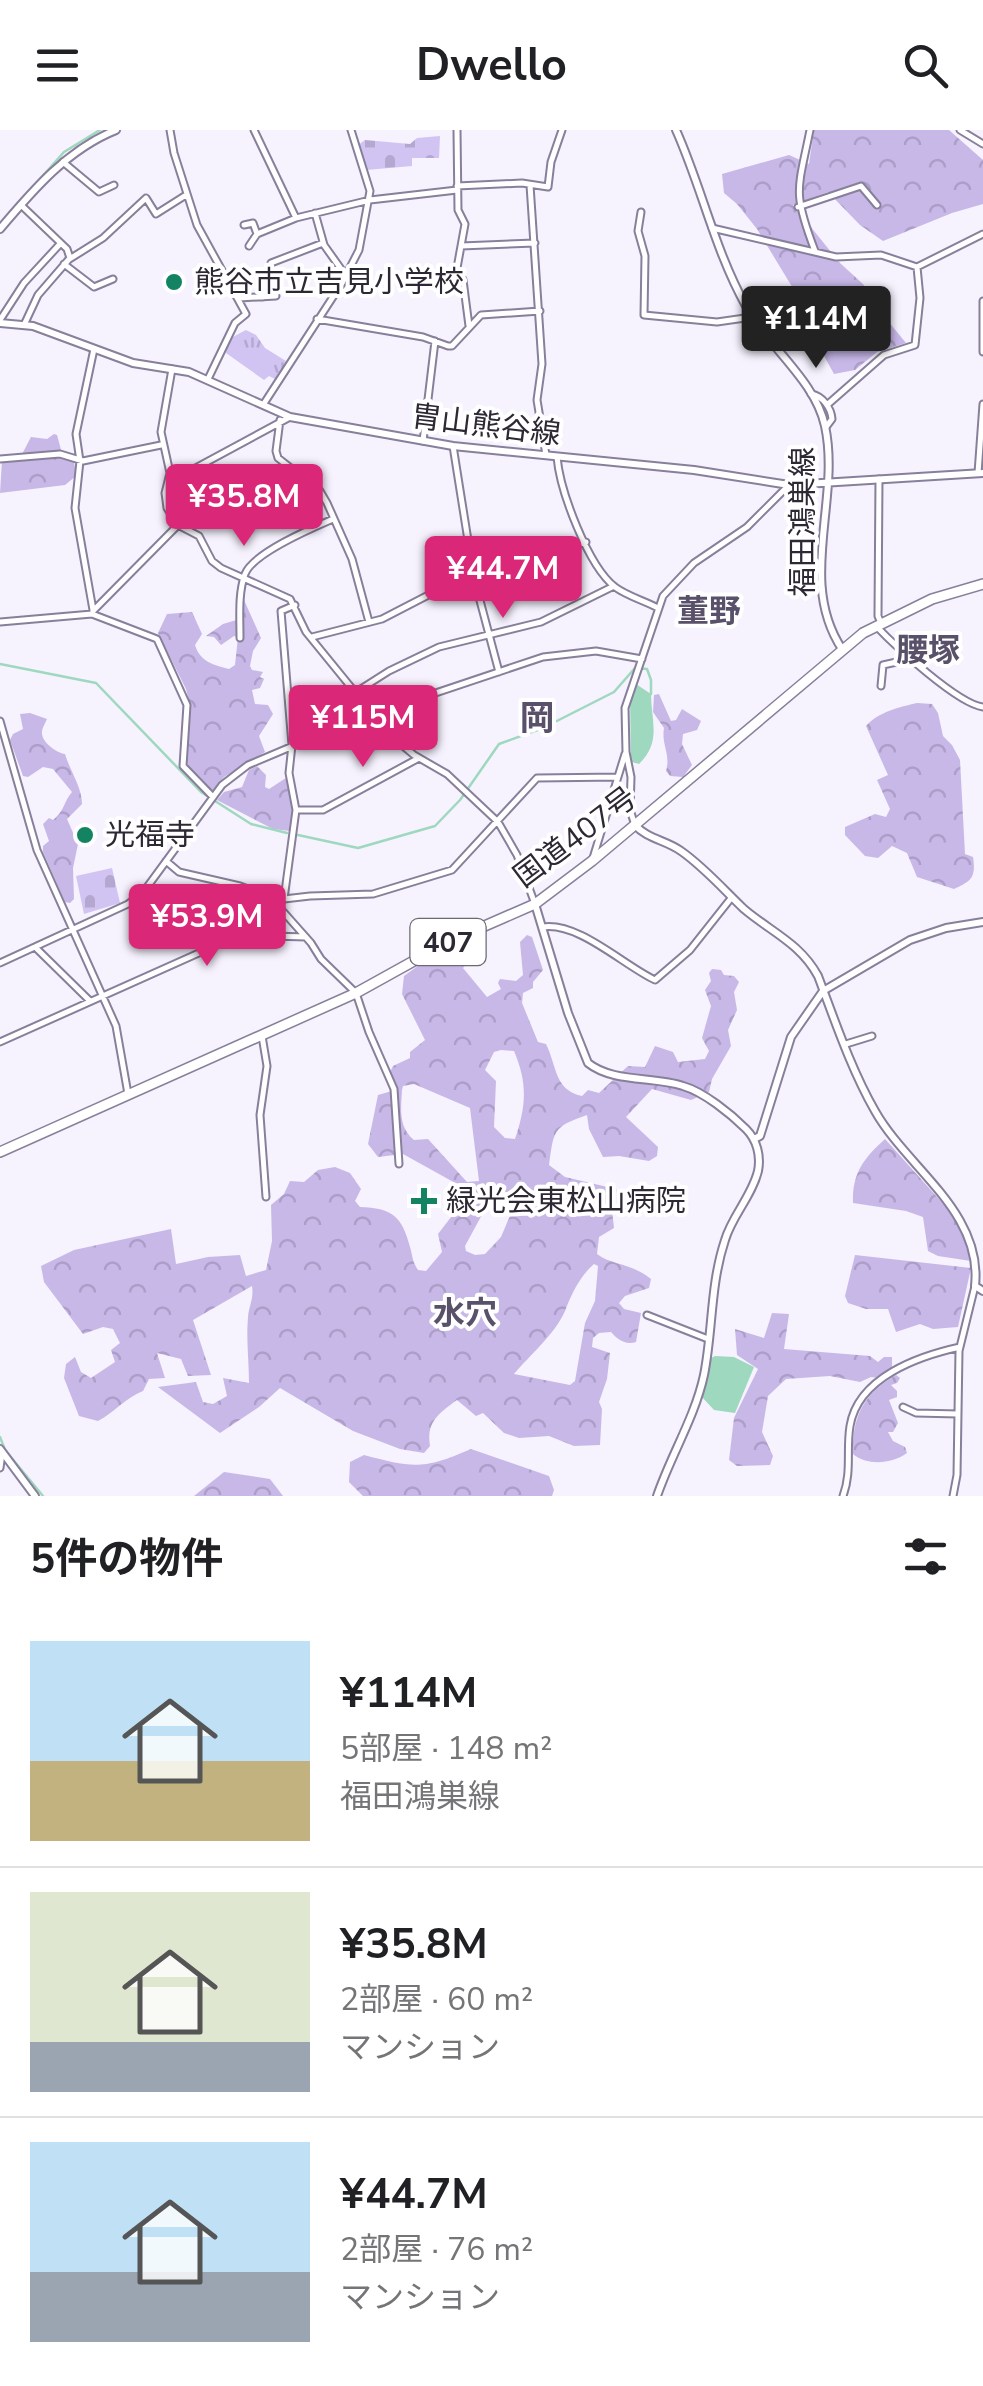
<!DOCTYPE html>
<html lang="ja">
<head>
<meta charset="utf-8">
<style>
  :root { --surface:#fff; --page:#f2f2f2; --text:#202124; --muted:#757577; --line:#e0e0e0; --accent:#db2777 }
  body { margin:0; font-family:"Nunito Sans","Noto Sans JP",sans-serif; background:var(--page); color:var(--text); height:100vh; display:flex; flex-direction:column; font-size:38px; white-space:nowrap }
  * { box-sizing:border-box; margin:0 }
  p { font-size:32px; color:var(--muted) }
  .icon { flex:none; width:55px; height:55px; fill:none; stroke:currentColor; stroke-width:2; stroke-linecap:round; stroke-linejoin:round }
  .map { position:relative; height:1366px; overflow:hidden }
  .sheet { display:flex; flex-direction:column; background:var(--surface); flex:1 }
  .sheet>* { flex:none }
  .price { position:absolute; translate:-50% -85px; padding:0 22px; border-radius:10px; background:var(--accent); color:#fff; font-size:32px; line-height:65px; filter:drop-shadow(0 2px 5px #0008) }
  .price::after { content:''; position:absolute; left:50%; top:60px; width:30px; height:22px; margin-left:-15px; background:inherit; clip-path:polygon(0 0,100% 0,50% 100%) }
  .price.selected { background:#222; color:#fff }
  ul { padding:0; list-style:none }
  li { display:flex; align-items:center; gap:30px; height:250px; padding:0 30px }
  li+li { border-top:2px solid var(--line) }
  li span { display:grid; place-items:center; flex:none; width:280px; height:200px; border-radius:0px; color:#555 }
  li>.icon { margin-inline-start:auto }
  span .icon { width:120px; height:120px; fill:#fffc; stroke-width:1 }
  li b { font-size:42px }
  h2 { display:flex; justify-content:space-between; align-items:center; height:120px; padding:0 30px; font-size:42px }
  header { display:flex; justify-content:space-between; align-items:center; height:130px; padding:0 30px; background:var(--surface); font-size:45px; font-weight:700 }
  .map>svg:first-child { display:block }
  .grass { fill:url(#grass-tufts) }
  .forest { fill:url(#forest-crowns); fill-rule:evenodd }
  .cemetery { fill:url(#cemetery-stones) }
  .water { fill:#9ed8bf }
  .lines { fill:none; stroke-linecap:round; stroke-linejoin:round }
  .stream { stroke:#9ed8bf; stroke-width:2.5 }
  .street-casing { stroke:#887f9a; stroke-width:9 }
  .secondary-casing { stroke:#887f9a; stroke-width:10 }
  .highway-casing { stroke:#887f9a; stroke-width:12 }
  .street { stroke:#fff; stroke-width:5 }
  .secondary { stroke:#fff; stroke-width:6 }
  .highway { stroke:#fff; stroke-width:9 }
  .poi-dot { fill:#138361; stroke:#fff; stroke-width:4 }
  .labels { text-anchor:middle; stroke-width:8; stroke-linejoin:round; paint-order:stroke }
  .shield { fill:#fff; stroke:#6c6971; stroke-width:2.5 }
  .shield-label { font-size:28px; font-weight:bold; fill:#2d2934 }
  .poi-label { font-size:30px; fill:#2d2934; stroke:#fff; text-anchor:start }
  .street-label { font-size:30px; fill:#2d2934; stroke:#fff }
  .neighbourhood-label { font-size:32px; font-weight:bold; fill:#59516a; stroke:#fff }
  .quarter-label { font-size:35px; font-weight:bold; fill:#59516a; stroke:#fff }
</style>
</head>
<body>
<header><svg class="icon" aria-label="menu" viewBox="0 0 24 24"><path d="M4 6h16M4 12h16M4 18h16"/></svg>Dwello<svg class="icon" aria-label="search" viewBox="0 0 24 24"><circle cx="10" cy="10" r="6"/><path d="M15 15l6 6"/></svg></header>
<div class="map">
<svg width="983" height="1366" viewBox="0 0 983 1366">
  <defs>
    <pattern id="grass-tufts" width="24" height="20" patternUnits="userSpaceOnUse" patternTransform="scale(2.5)"><rect width="24" height="20" fill="#d2c4f2"/><path d="M3 7l-1-3M5 7V3M7 7l1-3M15 17l-1-3M17 17v-4M19 17l1-3" fill="none" stroke="#b5a8d0"/></pattern>
    <pattern id="forest-crowns" width="20" height="18" patternUnits="userSpaceOnUse" patternTransform="scale(2.5)"><rect width="20" height="18" fill="#c8b8e8"/><path d="M2 6a3 3 0 1 1 6 0M12 15a3 3 0 1 1 6 0" fill="none" stroke="#ac9ec8"/></pattern>
    <pattern id="cemetery-stones" width="16" height="16" patternUnits="userSpaceOnUse" patternTransform="scale(2.5)"><rect width="16" height="16" fill="#d2c4f2"/><path d="M2 7V4a2 2 0 0 1 4 0v3zM10 15v-3a2 2 0 0 1 4 0v3z" fill="#b5a8d0"/></pattern>
  </defs>
  <rect width="100%" height="100%" fill="#f6f2fe"/>
  <path class="grass" d="M246,200L256,205L265,218L286,231L277,250L269,246L264,250L226,223L227,210Z"/>
  <path class="forest" d="M814,0H949L983,30V74L952,83L883,111L860,95L828,62L793,75L840,133L863,154L883,185L906,213L877,222L855,240L834,244L812,204L808,183L757,99L737,74L724,63L722,44L789,25L809,34Z
    M54,304L57,305L63,327L74,331L76,346L65,355L0,363L2,331L20,328L31,307L47,309Z
    M244,470L261,508L253,521L250,536L252,540L263,542L260,547L264,549L260,558L252,560L255,574L268,575L273,584L259,606L265,622L224,647L212,662L187,635L190,575L186,559L158,503L167,484L192,482L202,504L195,515C200,532 214,535 229,539L235,535L238,507L234,506L221,515L214,507L206,506L223,494L240,489Z
    M659,564L671,591L676,590L682,579L701,591L697,600L683,604L682,614L692,635L683,647L670,646L666,641C671,624 661,614 664,598L653,582L654,565Z
    M917,573L932,574L938,583L943,606L952,615L960,630L965,724L973,727C976,747 972,751 954,759L917,747L907,723L892,716L878,728L865,726L845,705V697L875,684L886,687L890,679L877,650L888,645L866,596C878,582 900,577 917,573Z
    M30,583L47,589C45,594 42,598 42,602C41,612 57,623 65,624C70,641 82,657 82,674L67,689L78,714L73,738L74,769L70,773L65,772L43,722V716L49,711L43,694L49,688L53,690C64,682 64,671 72,662L53,639L43,637L28,647L23,646L10,610L13,604L23,599L20,584Z
    M257,636L266,645L265,657L269,659L286,648L293,681L290,701L273,699L217,670L224,662L242,657L249,640Z
    M527,805L532,807L543,840L533,852V858L523,863L522,873L538,912L546,914C557,936 554,960 582,966L588,960L599,963L628,936L645,937L655,916L673,922L678,932L705,929L709,921L702,908L711,876L705,860L711,851L709,843L712,839L721,840L724,845L734,846L739,852L734,862L737,880L728,900L731,916L712,949L709,962L691,970L652,959L626,987L658,1017L657,1026L649,1031L619,1026L603,1027L589,999L587,985C552,997 554,1001 549,1035L565,1047L616,1059L620,1070L612,1080L614,1098L599,1107L597,1124C611,1135 631,1133 651,1149L649,1158L625,1166L619,1173L624,1179L641,1183L636,1212C625,1215 618,1210 611,1202L599,1203L593,1208L592,1217L610,1223L607,1249L599,1272L602,1279L600,1315L574,1316L549,1306L519,1308L504,1303L483,1283L476,1286L457,1270C439,1283 426,1292 430,1316L424,1323L400,1319L353,1301L280,1258L259,1277L220,1303L158,1257L196,1252L203,1272L213,1274L227,1266L223,1248L249,1253C249,1231 246,1209 248,1187C249,1175 254,1169 252,1156L193,1190L211,1245L188,1246L181,1229L157,1223L165,1248L149,1249L143,1261C125,1268 115,1282 98,1291L79,1286L64,1248L66,1234L75,1227L81,1242L91,1248L115,1232L111,1220L120,1213L113,1199L103,1197L83,1204L44,1152L41,1136L74,1120L171,1099L176,1134L208,1127L240,1125L246,1146L266,1140L272,1111L271,1075L284,1064L290,1051L304,1052L318,1040L335,1037L350,1043L361,1059L355,1071L360,1077C392,1078 402,1086 410,1117C413,1127 412,1131 418,1140L426,1141L442,1122L438,1104L468,1065L466,1059L403,1024L378,1027L368,1014L378,965L392,961L394,951L390,942L393,936L410,928V922L425,910L402,864L404,846L437,822L465,809L472,827L463,838L487,867L501,859L498,853L500,849L516,851L523,845L520,812ZM501,920L514,921C528,954 526,976 515,1009L505,1008L494,997L496,951L485,940L494,922ZM414,954L470,978L479,1051L467,1052L428,1009L414,1010C398,997 401,979 402,960L403,956ZM488,1057L510,1063L517,1069L501,1107L485,1124L475,1125L466,1121L465,1116L484,1081L482,1075ZM594,1134L598,1136L595,1171L585,1193L575,1251L570,1255L514,1244C530,1225 555,1204 565,1181C571,1165 580,1146 594,1134Z
    M885,1009L947,1078L964,1102L971,1131L938,1126L928,1121L923,1087L906,1081L853,1073C852,1043 864,1028 885,1009Z
    M855,1125L971,1138L958,1197L933,1199L920,1194L896,1202L888,1179H866L848,1173L845,1166Z
    M772,1183L789,1184L784,1219L870,1226L878,1232L884,1227H892V1239L878,1248L871,1247L860,1252L830,1246L786,1249L768,1266L762,1302L773,1326L770,1335L737,1336L729,1330L734,1288L758,1239L737,1225L735,1199L764,1208Z
    M896,1245L900,1248L897,1253L891,1255L897,1261V1267L889,1270L898,1293L893,1302H888L893,1311L905,1317L907,1323C892,1334 867,1336 853,1324C852,1287 863,1264 896,1245Z
    M471,1319L549,1346L554,1360L552,1366H363L349,1352L350,1332L364,1325C413,1338 423,1340 471,1319Z
    M224,1342L270,1349L283,1366H194Z"/>
  <path class="cemetery" d="M440,6L439,28H412V36L366,40L358,15L365,10L410,14L417,8Z
    M112,738L120,773L84,784L76,746Z"/>
  <path class="water" d="M636,554L651,564C651,591 662,612 639,634L632,632L631,626L630,571Z
    M715,1226L734,1227L754,1237L735,1283L714,1280L702,1267L711,1228Z"/>
  <g class="lines">
    <path class="stream" d="M31,59L64,22L100,0
      M0,534L96,553L201,662L251,694L287,703
      M298,705L358,718L435,696L460,670L499,614L543,598L614,562L635,538L647,539L651,550V564
      M0,1307L5,1320L43,1366"/>
    <defs>
      <path id="street" d="M170,0L174,23L197,95L246,184L235,193L208,249
        M254,0L296,88L370,70L457,60
        M457,0L458,80L465,94L457,138L463,150L469,196
        M810,0C798,60 792,61 815,121
        M960,0L983,14
        M63,32L99,62L114,55
        M530,55L542,234L537,270L546,325
        M457,56L522,53L548,57L551,32L562,0
        M21,75L67,119L70,128L38,165L24,195
        M798,77L861,56L877,75
        M641,82L638,101L645,126L644,185L717,192L752,187
        M315,83L324,115L346,146
        M244,95L253,93L257,104
        M712,98L836,127L881,125L917,137L983,104
        M249,116L257,104L296,88
        M461,116L535,113
        M68,130L103,108L146,68L156,84L186,65
        M271,133L323,113
        M64,134L94,157L113,149
        M263,167V150
        M239,168L276,166
        M983,171V222
        M317,189L423,207L448,216H452L481,185L540,181
        M0,190L24,153L60,114
        M172,239L161,302L170,343L165,363L167,378L178,395L199,406L212,431L221,438L290,469L306,502L390,605L414,625L447,644L498,692L517,725L535,774
        M811,264C823,266 831,278 832,289L826,297
        M263,275L342,153L359,120L370,61L351,0
        M827,275L884,225L915,215L920,168L917,137
        M280,290L276,321L278,328L320,361L327,373L352,429L369,492
        M423,311L435,211
        M453,316L474,448L499,542
        M557,327C560,361 588,436 615,457C627,466 645,471 658,478
        M0,329L60,324L83,331L161,315
        M978,343L983,274
        M170,348L190,341L290,287
        M879,349L878,486L881,493
        M93,480L75,378L80,331L76,304L94,219
        M93,481L178,395
        M0,492L92,484L157,509L187,575L183,636L213,667
        M876,496C895,516 958,574 983,577
        M312,507L382,489L440,459L548,420L586,412
        M240,508C240,487 238,463 245,444C253,423 312,398 333,389
        M881,556L883,535L910,529
        M356,562L389,541L439,517L541,492L614,456
        M0,591L37,720L116,896L128,964
        M296,680H323L419,628
        M635,695L630,680L631,647L626,622L625,578L663,466L694,433L747,397L789,355
        M593,728L625,624
        M166,731L179,742L240,756L271,768L311,813L321,829L356,863L369,902L394,959L399,1034
        M284,769L296,680L289,643L292,615L281,481L295,475
        M279,774L284,769L310,766L373,764L452,740L537,648L618,647
        M543,797C579,792 623,835 655,850L690,820L732,767
        M35,817L90,871
        M0,833L128,774L142,764L222,655L248,635L352,591L543,527L596,521L642,529
        M262,906L267,936L260,985L266,1067
        M0,912L239,805L306,807
        M846,914L872,906
        M647,1185L708,1209
        M903,1277L916,1283L958,1284
        M0,1338L2,1323
        M843,1366C852,1342 846,1320 850,1296C858,1247 919,1226 960,1217
        M953,1366L957,1345L959,1221L975,1156"/>
      <path id="secondary" d="M676,0C702,58 715,121 746,176C768,217 815,250 825,296C841,370 797,451 842,519
        M0,99C33,60 68,19 116,0
        M0,193L33,196L133,233L189,242L290,287L453,316L694,340L789,355L983,343
        M635,695C647,709 666,710 681,721C704,737 724,760 744,779C771,802 800,813 818,846C835,891 851,939 875,981C907,1038 983,1082 975,1156L983,1161
        M535,774L568,883L588,933C613,953 654,946 683,956C704,962 731,984 746,999C757,1010 761,1026 758,1041C752,1066 732,1086 725,1110C710,1155 713,1200 704,1245C695,1287 671,1325 657,1366
        M754,1009L760,1006L791,907L823,861L910,810L946,798L983,792
        M0,1319L35,1366"/>
      <path id="highway" d="M0,1022L356,863L448,812L535,774L592,731L863,503L932,469L983,454"/>
    </defs>
    <use href="#street" class="street-casing"/>
    <use href="#secondary" class="secondary-casing"/>
    <use href="#highway" class="highway-casing"/>
    <use href="#street" class="street"/>
    <use href="#secondary" class="secondary"/>
    <use href="#highway" class="highway"/>
  </g>
  <g class="poi-dot">
    <circle cx="174" cy="152" r="10"/>
    <circle cx="85" cy="705" r="10"/>
    <path d="M419 1056h10v10h10v10h-10v10h-10v-10h-10v-10h10z"/>
  </g>
  <g class="labels">
    <rect class="shield" x="410.5" y="789" width="75" height="46" rx="8"/>
    <g class="shield-label">
      <text x="448" y="822">407</text>
    </g>
    <g class="poi-label">
      <text x="194" y="162">熊谷市立吉見小学校</text>
      <text x="105" y="715">光福寺</text>
      <text x="446" y="1081">緑光会東松山病院</text>
    </g>
    <g class="street-label">
      <text transform="translate(486 295) rotate(7)" y="10">胄山熊谷線</text>
      <text transform="translate(803 392) rotate(-90)" y="10">福田鴻巣線</text>
      <text transform="translate(575 707) rotate(-37)" y="10">国道407号</text>
    </g>
    <g class="neighbourhood-label">
      <text x="709" y="492">董野</text>
      <text x="928" y="531">腰塚</text>
      <text x="465" y="1194">水穴</text>
    </g>
    <g class="quarter-label">
      <text x="537" y="600">岡</text>
    </g>
  </g>
</svg>
<b class="price selected" style="left:816px;top:241px">¥114M</b>
<b class="price" style="left:244px;top:419px">¥35.8M</b>
<b class="price" style="left:503px;top:491px">¥44.7M</b>
<b class="price" style="left:363px;top:640px">¥115M</b>
<b class="price" style="left:207px;top:839px">¥53.9M</b>
</div>
<section class="sheet">
<h2>5件の物件<svg class="icon" aria-label="filters" viewBox="0 0 24 24"><path d="M4 7h16M4 17h16"/><circle cx="9" cy="7" r="2"/><circle cx="15" cy="17" r="2"/></svg></h2>
<ul>
<li><span style="background:linear-gradient(#bfe0f5 60%,#c2b280 0)"><svg class="icon" aria-label="home" viewBox="0 0 24 24"><path d="M3 11l9-7 9 7M6 9v11h12V9"/></svg></span><div><b>¥114M</b><p>5部屋 · 148 m²</p><p>福田鴻巣線</p></div></li>
<li><span style="background:linear-gradient(#dfe7d0 75%,#9aa5b1 0)"><svg class="icon" aria-label="home" viewBox="0 0 24 24"><path d="M3 11l9-7 9 7M6 9v11h12V9"/></svg></span><div><b>¥35.8M</b><p>2部屋 · 60 m²</p><p>マンション</p></div></li>
<li><span style="background:linear-gradient(#bfe0f5 65%,#9aa5b1 0)"><svg class="icon" aria-label="home" viewBox="0 0 24 24"><path d="M3 11l9-7 9 7M6 9v11h12V9"/></svg></span><div><b>¥44.7M</b><p>2部屋 · 76 m²</p><p>マンション</p></div></li>
</ul>
</section>
</body>
</html>
